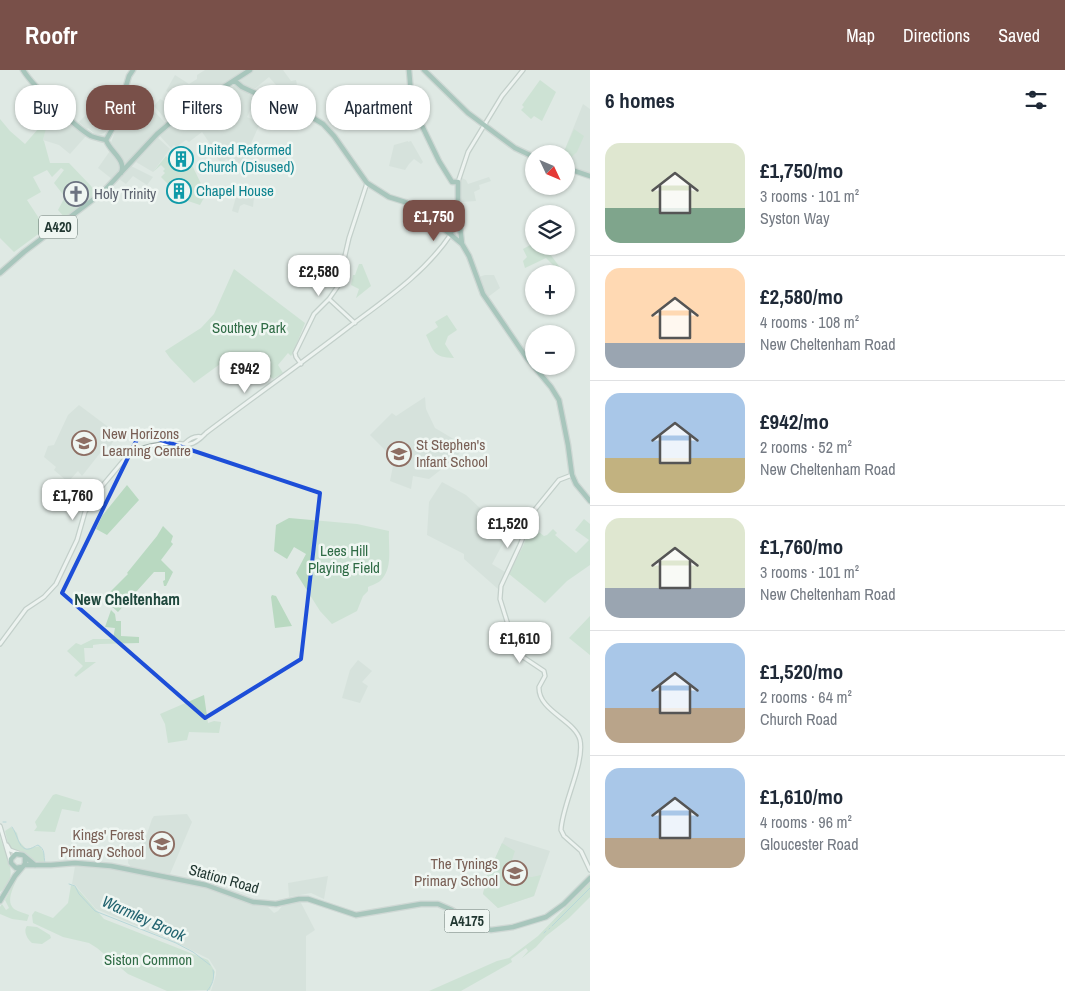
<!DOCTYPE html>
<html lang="en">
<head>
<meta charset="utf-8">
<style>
  :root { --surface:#fff; --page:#f6f6f7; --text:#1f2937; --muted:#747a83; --line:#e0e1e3; --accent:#795049 }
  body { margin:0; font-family:"Archivo Narrow",sans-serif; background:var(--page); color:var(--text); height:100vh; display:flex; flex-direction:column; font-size:19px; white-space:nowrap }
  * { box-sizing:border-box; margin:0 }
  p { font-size:16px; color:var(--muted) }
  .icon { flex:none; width:28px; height:28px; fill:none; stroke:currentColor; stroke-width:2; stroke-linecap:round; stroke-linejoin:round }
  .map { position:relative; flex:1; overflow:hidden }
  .panel { display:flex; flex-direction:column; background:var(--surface); width:475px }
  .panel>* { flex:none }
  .banner { position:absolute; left:15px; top:15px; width:475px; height:45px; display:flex; gap:10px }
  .needle { width:32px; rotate:134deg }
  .fabs { position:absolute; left:525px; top:75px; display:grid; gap:10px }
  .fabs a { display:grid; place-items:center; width:50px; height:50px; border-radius:50%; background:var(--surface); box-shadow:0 1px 4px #0004; font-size:25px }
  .price { position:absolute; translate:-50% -42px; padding:0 11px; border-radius:10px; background:#fff; color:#222; font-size:16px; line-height:32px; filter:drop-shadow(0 1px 2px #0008) }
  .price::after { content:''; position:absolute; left:50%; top:30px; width:15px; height:11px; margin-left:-8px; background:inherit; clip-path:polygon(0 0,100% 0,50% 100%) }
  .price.selected { background:var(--accent); color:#fff }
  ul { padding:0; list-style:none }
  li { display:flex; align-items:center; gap:15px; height:125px; padding:0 15px }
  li+li { border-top:1px solid var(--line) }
  li span { display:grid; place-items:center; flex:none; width:140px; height:100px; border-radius:15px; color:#555 }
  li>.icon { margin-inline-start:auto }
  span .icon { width:60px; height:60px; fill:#fffc; stroke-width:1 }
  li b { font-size:21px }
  h2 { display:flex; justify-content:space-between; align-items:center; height:60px; padding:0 15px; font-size:21px }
  .pill { padding:0 18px; border-radius:20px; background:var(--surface); box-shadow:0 1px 4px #0004; font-size:18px; line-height:45px }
  .pill.selected { background:var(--accent); color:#fff }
  header { display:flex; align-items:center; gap:30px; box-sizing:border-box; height:70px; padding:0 25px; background:var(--accent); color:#fff }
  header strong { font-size:24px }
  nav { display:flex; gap:28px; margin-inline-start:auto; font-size:18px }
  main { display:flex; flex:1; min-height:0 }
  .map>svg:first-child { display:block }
  .built { fill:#cdd9d3 }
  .green { fill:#b9d9c1 }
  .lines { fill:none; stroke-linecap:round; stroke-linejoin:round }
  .stream { stroke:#8ac1cb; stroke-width:1 }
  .minor-casing { stroke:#a2b0ab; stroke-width:5.5 }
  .major-casing { stroke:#bcc3c1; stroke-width:7 }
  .minor { stroke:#fff; stroke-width:3 }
  .major { stroke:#669b8d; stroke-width:4.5 }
  .marked { fill:none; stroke:#1d4ed8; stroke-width:4; stroke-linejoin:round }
  .labels { text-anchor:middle; stroke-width:5; stroke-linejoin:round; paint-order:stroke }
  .shield { fill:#eff6f2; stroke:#5f706b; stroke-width:1 }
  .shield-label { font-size:14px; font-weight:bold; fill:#213731 }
  .culture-label { font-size:15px; fill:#0d838f; stroke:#eff6f2; text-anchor:start }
  .worship-label { font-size:15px; fill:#5b616d; stroke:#eff6f2; text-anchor:start }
  .park-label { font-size:15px; fill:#2f6b45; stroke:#eff6f2 }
  .education-label { font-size:15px; fill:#785e54; stroke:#eff6f2; text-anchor:start }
  .street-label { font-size:15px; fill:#213731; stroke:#eff6f2 }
  .neighbourhood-label { font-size:16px; font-weight:bold; fill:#1f483d; stroke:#eff6f2 }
  .water-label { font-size:16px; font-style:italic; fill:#20626e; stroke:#eff6f2 }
</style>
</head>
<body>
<header>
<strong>Roofr</strong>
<nav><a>Map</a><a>Directions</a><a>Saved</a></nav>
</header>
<main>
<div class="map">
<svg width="590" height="921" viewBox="0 0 590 921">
  <rect width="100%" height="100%" fill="#dfe9e4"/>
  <path class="built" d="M205,0H244L168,52L154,36L160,29L168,33L172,24L166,21L175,5L189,14L197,9V5Z
    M254,0H283L291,11L296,10L297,15L294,23L276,15L269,7L248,24L256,28L247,47L260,53L242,94L226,89L222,94L214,84L213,78L202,62L189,72L186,70L176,77L174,75L171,78L160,66L177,50L232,17Z
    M43,27L86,66L70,84L59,75L43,70L47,53L31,40Z
    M583,34L590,39V103L566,95V84H563Z
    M96,35L112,52L108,56L110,58L106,62L99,65L95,64L88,58L87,59L79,52Z
    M137,35L146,46L153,40L165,53L158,59L112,109L98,98L112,78L111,73L123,37L125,42Z
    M158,68L170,79L153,102L136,92Z
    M408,71V72L411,71L423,92L421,94L414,89L409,94L405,100L389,96L394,75Z
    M131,96L153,107L147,115L133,106L126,114L119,109Z
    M489,107L491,111L479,115L480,119L474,122L476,131L461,132L460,116L462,108L466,110L468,114Z
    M240,113L250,117L254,127L253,137L244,134L240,136L238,143L232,141Z
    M485,205H494L500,218L488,227L479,207Z
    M425,327L426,339L435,358L462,374L463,377L457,387L429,409L413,406L411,419L390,411L393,396L396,391L370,365L392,343L396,346Z
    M79,335L119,365L115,368L111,375L104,378L82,406L78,401L68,412L54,400L56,397L44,387L48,376L54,375L68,345Z
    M442,412L466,425L508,464L492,494L505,502L498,519L464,489V484L427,465L429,432Z
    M358,590L372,601L362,612L368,616L360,633L342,628L350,600Z
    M187,744L192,752L170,804L131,797L128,793L130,778L138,779L145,770L152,749L154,746Z
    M505,767L550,781L534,826L498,838L483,824L487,806Z
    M75,796L105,797L204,817L251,834L268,837L274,843L278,841L284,834L300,831L315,860L306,866V921H211L216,905V900L209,889L179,874L96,839L76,816L72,814Z
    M328,806L324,829L311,823L289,827L288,813Z"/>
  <path class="green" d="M540,10L556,22L542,51L534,46L531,49L521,40L524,37L522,35Z
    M52,37L43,70L44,71L50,93H69L91,116L96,124L65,148L58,140L65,127L54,113L64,100L61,98L52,107L47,100L33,107L41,122L27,130L44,156L40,160L41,162L14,182L0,168V49L10,61L25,74L44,52L47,53Z
    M574,59L584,66L577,82L566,92V84H563Z
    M166,86L170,90L173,88L182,97L186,96L187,92L190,91L206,124L200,135L188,131L178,124L182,121L180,118L176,122L161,107L165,103L163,101L165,99L161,95L153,102Z
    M534,173V176H544L565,204H554L555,197L546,188L525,198L523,191L527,187L523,179Z
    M359,194H362L371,216L356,228L359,219L351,215L353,205H355Z
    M234,199L305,253L293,283L291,286L288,283L278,295L283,303L273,309L257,295L242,309L227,289L194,313L170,288L165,281L201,258L214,244Z
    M447,245L457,260L448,266L445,274L454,288C433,287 434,282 426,265L438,257L435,252Z
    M127,415L139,430L107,465L96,459L102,446Z
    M289,448L357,454L389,461C388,477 393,496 382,509C379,513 372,515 368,517V521L363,526L357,541L332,554L320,541L296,503L306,484L294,477L287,489L274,481L276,455Z
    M584,449L590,454V495L567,511L545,533L509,504L523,476L529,460L533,461L535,459L544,466L547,465L553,459L557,463L555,465L576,483L589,470L575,460Z
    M163,456L173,466L171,472L173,474L161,490L173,502L166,516H164L163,511L165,510V502H154L118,542L103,529L128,504L127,503L157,466Z
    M272,525L276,526L292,556L275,558L271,527Z
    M111,540L115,544L116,551H121V566L139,567V573L100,574L93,575V578H84L85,592H96L76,607L74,605L83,596L67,581L76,573L81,575L93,569H113L115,558L105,557Z
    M590,546V585L569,568Z
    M204,625L208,653L214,651L221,652L219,663L189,662L187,670L168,673L165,654L160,644Z
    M56,724L82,732L79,742L62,739L55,762L34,761L37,757L35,752L53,725Z
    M11,757L17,763L19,771L26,779L40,776L44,784V793L35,791L25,783L11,779L8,774L5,761Z
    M0,767C7,788 20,807 0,822Z
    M502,773L515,781L510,796L511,806L532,807L541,805L534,826L498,838L483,824L487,806Z
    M17,808C14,817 5,831 14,839C19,842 25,843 29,845L27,851L12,849L0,844V837L2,834L6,840L9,838L5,830Z
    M590,812V827L569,848L546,866L536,877L522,888L528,881L526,878L511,889L512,892L461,921H429L497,891L509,888L538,866Z
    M71,815L76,817L104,849L208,890L215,902L210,920L167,921L128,904L97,878L89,873L63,867L33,853L32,845L35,841L53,848L68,833Z
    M27,856L37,857L50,865L51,868L42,874L32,873C27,869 23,861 27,856Z"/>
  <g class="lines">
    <path class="stream" d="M3,752H6
      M12,757C17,763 18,777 26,779C30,780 35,776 38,775C46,780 43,785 45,793
      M69,814L75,816L79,824L95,841L176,873L193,882L210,895
      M552,856L590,818
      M549,859L550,858
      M544,863L546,861
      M207,921C212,915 215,909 213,900"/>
    <defs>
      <path id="minor" d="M458,112L468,82L502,26L523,0
        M329,229L355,253
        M301,294L296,287L295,283L314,244L329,229L338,216L349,168L367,113
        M184,374C189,369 195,365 202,367
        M572,405L559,410L533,442L520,475L501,516L500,529L510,561L508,577L544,601L545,606L539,617C538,641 575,650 580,670C585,693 562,735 561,760L564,766L581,781L590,800
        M0,574L26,539L44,527L56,514L77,470L85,442L98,421L129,384C141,377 160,373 175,373C180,373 186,375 190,374C197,373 202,367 206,363C254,327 303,292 350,256C386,229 426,202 451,164
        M0,756L10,790
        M7,775L10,780L18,783"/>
      <path id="major" d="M23,0C33,16 75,57 91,66C96,68 101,69 106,70
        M409,0L412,35L439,91L452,112H458V144L451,163
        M424,0L468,43L515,78L534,87
        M235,11L242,17L287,38L313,48L323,54L334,66L367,113L389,127L405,132L421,140L462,174L469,186L483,224L526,287L551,317L559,330L568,375L572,405L576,414L590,431
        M106,70L114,56L129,6L133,0
        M106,70C110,82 127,90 121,103
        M566,98L590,106
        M459,147L462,174
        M0,203L24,182L103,122L157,64L176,48L250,0
        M24,795H51L75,793L111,796L206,815L253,832L276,834L299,829H308L356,845L421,834H438L452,840L470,852L481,858L491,860L513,857L546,847L564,834L590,808
        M22,797L16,798L11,793V789L16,784L23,785L35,795
        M0,831L15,806L25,794V787"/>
    </defs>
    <use href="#minor" class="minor-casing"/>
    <use href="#major" class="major-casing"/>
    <use href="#minor" class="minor"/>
    <use href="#major" class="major"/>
  </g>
  <path d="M0 0H590V921H0ZM140,363L320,423L301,589L205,648L62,523Z" fill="#dfe9e4" fill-opacity=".55" fill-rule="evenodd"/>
  <path class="marked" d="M140,363L320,423L301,589L205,648L62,523Z"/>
  <defs>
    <symbol id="building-ring" viewBox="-11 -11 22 22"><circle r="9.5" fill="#eff6f2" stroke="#0f9aa8" stroke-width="1.5"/><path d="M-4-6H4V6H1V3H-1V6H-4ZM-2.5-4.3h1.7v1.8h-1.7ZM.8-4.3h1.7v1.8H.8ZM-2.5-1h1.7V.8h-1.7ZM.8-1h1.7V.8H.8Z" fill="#0f9aa8"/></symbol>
    <symbol id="church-ring" viewBox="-11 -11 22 22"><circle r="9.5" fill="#eff6f2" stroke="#6b7280" stroke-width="1.5"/><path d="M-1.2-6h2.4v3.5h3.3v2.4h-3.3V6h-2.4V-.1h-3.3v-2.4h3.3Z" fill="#6b7280"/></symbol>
    <symbol id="school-ring" viewBox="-11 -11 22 22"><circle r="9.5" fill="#eff6f2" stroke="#8d6e63" stroke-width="1.5"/><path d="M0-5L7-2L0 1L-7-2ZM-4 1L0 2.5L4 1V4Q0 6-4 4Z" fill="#8d6e63"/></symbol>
  </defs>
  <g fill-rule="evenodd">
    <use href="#building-ring" x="167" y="75" width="28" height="28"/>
    <use href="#building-ring" x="165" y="107" width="28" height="28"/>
    <use href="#church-ring" x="62" y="110" width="28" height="28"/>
    <use href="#school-ring" x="70" y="359" width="28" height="28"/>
    <use href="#school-ring" x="385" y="370" width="28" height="28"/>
    <use href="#school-ring" x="148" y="760" width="28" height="28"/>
    <use href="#school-ring" x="501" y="789" width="28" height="28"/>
  </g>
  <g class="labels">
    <g class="shield">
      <rect x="39" y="145.5" width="38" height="23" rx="4"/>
      <rect x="444.5" y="839.5" width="45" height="23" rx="4"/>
    </g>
    <g class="shield-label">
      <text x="58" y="162">A420</text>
      <text x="467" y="856">A4175</text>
    </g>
    <g class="culture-label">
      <text x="198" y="85">United Reformed<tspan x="198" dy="17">Church (Disused)</tspan></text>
      <text x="196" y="126">Chapel House</text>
    </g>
    <g class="worship-label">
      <text x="94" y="129">Holy Trinity</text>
    </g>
    <g class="park-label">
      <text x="249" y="263">Southey Park</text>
      <text x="344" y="486">Lees Hill<tspan x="344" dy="17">Playing Field</tspan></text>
      <text x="148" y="895">Siston Common</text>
    </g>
    <g class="education-label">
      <text x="102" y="369">New Horizons<tspan x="102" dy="17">Learning Centre</tspan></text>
      <text x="416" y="380">St Stephen's<tspan x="416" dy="17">Infant School</tspan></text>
      <text x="144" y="770" text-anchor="end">Kings' Forest<tspan x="144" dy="17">Primary School</tspan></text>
      <text x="498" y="799" text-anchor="end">The Tynings<tspan x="498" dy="17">Primary School</tspan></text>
    </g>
    <g class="street-label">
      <text transform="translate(224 809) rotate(16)" y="5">Station Road</text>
    </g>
    <g class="neighbourhood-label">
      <text x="127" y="535">New Cheltenham</text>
    </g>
    <g class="water-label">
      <text transform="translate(144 848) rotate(24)" y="6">Warmley Brook</text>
    </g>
  </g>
</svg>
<div class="fabs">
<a><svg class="needle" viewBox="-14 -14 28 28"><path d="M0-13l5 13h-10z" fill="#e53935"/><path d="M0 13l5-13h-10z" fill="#747a83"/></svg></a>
<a><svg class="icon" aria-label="layers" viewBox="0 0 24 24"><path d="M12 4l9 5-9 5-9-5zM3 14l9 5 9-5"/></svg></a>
<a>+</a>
<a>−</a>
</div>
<b class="price selected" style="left:434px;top:172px">£1,750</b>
<b class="price" style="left:319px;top:227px">£2,580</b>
<b class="price" style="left:245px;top:324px">£942</b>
<b class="price" style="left:73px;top:451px">£1,760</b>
<b class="price" style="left:508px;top:479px">£1,520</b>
<b class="price" style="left:520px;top:594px">£1,610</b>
<div class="banner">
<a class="pill">Buy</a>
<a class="pill selected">Rent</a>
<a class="pill">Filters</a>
<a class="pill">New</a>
<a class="pill">Apartment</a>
</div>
</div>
<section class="panel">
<h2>6 homes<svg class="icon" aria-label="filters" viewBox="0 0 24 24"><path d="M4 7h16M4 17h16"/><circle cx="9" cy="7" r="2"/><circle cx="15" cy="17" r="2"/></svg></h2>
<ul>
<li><span style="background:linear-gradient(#dfe7d0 65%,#7fa58c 0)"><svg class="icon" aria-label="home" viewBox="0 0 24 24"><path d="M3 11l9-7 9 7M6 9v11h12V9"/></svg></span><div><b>£1,750/mo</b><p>3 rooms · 101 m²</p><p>Syston Way</p></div></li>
<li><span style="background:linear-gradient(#ffd9b3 75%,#9aa5b1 0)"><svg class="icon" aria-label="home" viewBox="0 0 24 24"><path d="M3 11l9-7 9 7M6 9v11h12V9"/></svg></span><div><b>£2,580/mo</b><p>4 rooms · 108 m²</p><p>New Cheltenham Road</p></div></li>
<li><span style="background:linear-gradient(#a9c7e8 65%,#c2b280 0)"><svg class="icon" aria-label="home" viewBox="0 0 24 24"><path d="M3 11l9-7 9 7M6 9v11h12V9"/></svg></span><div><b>£942/mo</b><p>2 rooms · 52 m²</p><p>New Cheltenham Road</p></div></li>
<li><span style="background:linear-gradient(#dfe7d0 70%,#9aa5b1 0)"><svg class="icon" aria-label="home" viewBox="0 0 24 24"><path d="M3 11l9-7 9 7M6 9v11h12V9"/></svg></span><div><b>£1,760/mo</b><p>3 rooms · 101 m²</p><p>New Cheltenham Road</p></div></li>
<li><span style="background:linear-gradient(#a9c7e8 65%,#b9a48a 0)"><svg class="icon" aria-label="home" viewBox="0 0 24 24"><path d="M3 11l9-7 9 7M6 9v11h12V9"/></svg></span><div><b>£1,520/mo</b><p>2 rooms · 64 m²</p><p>Church Road</p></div></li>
<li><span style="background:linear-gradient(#a9c7e8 70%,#b9a48a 0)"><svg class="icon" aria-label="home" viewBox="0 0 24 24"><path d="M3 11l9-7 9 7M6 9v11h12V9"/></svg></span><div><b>£1,610/mo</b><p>4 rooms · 96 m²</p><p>Gloucester Road</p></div></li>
</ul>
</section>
</main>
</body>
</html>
